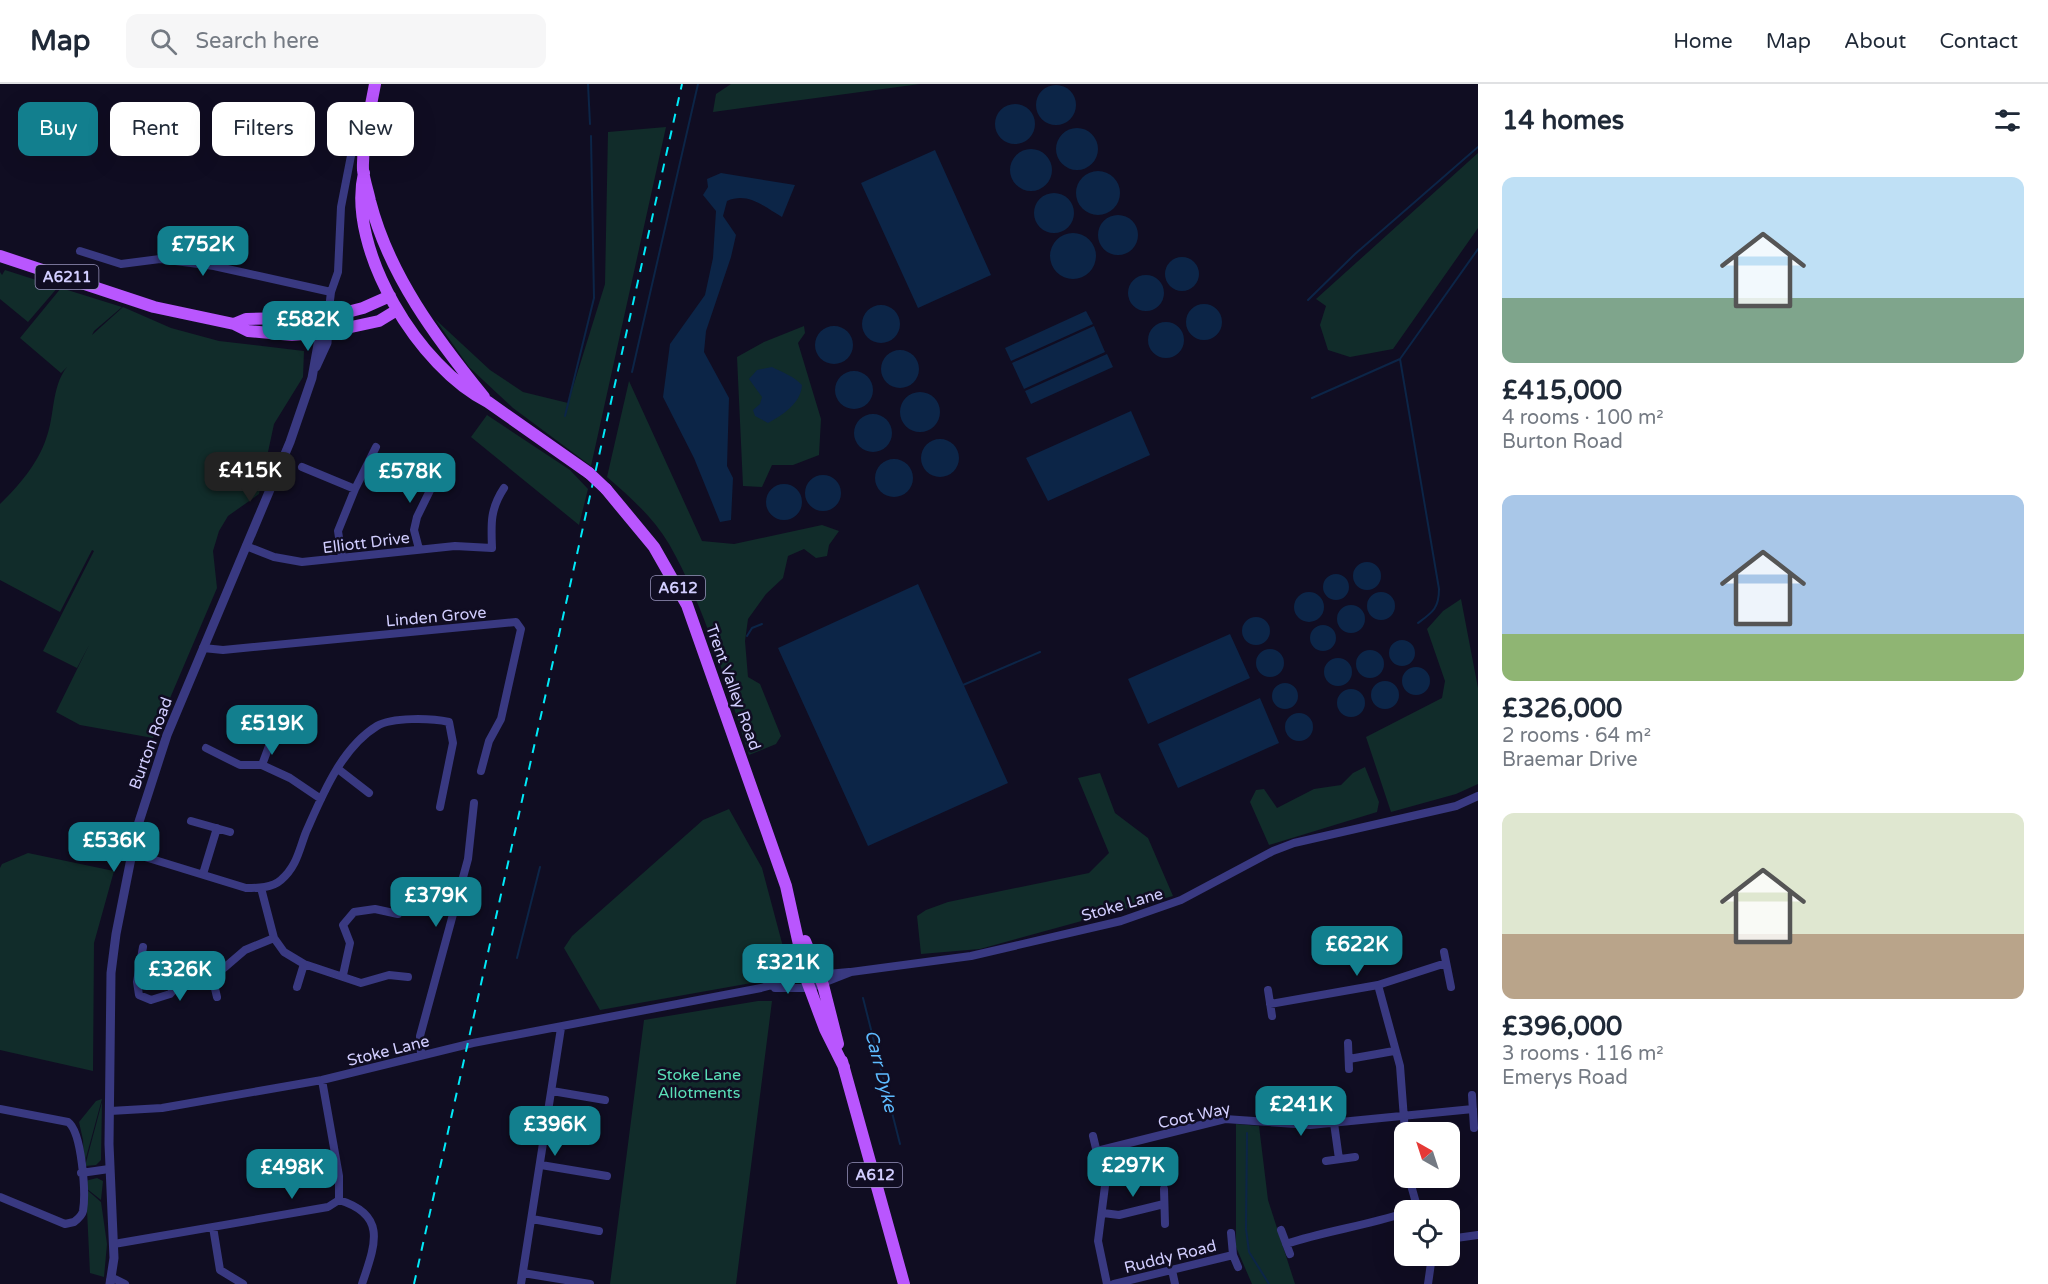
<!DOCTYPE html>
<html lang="en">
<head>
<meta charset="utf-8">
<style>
  :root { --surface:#fff; --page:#f6f6f7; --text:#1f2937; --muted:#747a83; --line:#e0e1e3; --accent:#127f8e }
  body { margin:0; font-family:"Varela Round",sans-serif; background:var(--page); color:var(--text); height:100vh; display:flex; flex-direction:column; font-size:22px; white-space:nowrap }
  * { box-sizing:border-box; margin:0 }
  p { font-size:20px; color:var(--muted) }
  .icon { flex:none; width:33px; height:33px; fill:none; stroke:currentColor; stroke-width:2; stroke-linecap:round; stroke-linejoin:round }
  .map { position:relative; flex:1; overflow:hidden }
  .side { display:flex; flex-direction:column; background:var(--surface); width:570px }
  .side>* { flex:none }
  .top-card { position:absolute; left:18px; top:18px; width:570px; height:54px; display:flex; gap:12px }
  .needle { width:39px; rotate:321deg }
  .buttons { position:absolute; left:1394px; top:1038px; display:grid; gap:12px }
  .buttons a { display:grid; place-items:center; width:66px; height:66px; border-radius:12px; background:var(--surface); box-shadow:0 6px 24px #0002; font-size:30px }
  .price { position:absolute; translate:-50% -51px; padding:0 14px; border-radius:12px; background:var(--accent); color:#fff; font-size:20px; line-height:39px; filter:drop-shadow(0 2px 3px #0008) }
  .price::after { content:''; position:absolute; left:50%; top:36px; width:18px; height:14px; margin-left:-9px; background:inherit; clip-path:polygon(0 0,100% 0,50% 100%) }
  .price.on { background:#222; color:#fff }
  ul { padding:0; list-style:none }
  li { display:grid; align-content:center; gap:12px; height:318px; padding:0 24px }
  li span { display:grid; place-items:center; height:186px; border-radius:12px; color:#555 }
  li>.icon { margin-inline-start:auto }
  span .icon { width:108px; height:108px; fill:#fffc; stroke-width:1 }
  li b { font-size:26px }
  h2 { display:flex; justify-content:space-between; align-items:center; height:72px; padding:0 24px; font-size:26px }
  .pill { padding:0 21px; border-radius:12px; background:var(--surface); box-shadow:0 6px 24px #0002; font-size:21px; line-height:54px }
  .pill.on { background:var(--accent); color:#fff }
  header { display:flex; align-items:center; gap:36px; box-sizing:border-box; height:84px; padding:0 30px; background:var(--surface); border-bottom:2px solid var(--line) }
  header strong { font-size:28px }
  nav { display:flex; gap:33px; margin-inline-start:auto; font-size:21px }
  .search { width:420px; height:54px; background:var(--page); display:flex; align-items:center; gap:15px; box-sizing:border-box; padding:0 21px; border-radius:12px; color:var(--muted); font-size:22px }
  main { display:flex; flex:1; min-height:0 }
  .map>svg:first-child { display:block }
  .green { fill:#112c2a }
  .water { fill:#0c2547 }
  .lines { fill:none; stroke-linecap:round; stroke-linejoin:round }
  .stream { stroke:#0c2547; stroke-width:2 }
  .minor { stroke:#393981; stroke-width:8 }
  .tertiary { stroke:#393981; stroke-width:9 }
  .primary { stroke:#b956fe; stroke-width:12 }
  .rail { stroke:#01e9f8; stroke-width:2; stroke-dasharray:9 8; stroke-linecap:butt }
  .primary-bridge { stroke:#b956fe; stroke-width:12 }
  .labels { text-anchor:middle; stroke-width:5; stroke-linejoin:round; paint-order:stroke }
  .shield { fill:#100d22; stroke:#9894bd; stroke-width:1.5 }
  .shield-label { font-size:15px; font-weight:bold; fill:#d2ceff }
  .street-label { font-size:16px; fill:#d2ceff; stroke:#100d22 }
  .park-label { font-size:16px; fill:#5bdfb8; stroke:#100d22 }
  .water-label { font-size:18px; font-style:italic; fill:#5dbafe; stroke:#100d22 }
</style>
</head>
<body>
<header>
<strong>Map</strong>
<div class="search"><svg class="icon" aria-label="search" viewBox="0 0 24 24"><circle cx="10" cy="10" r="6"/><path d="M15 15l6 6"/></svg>Search here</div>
<nav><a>Home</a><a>Map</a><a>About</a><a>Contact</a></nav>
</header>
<main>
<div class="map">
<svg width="1478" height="1200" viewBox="0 0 1478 1200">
  <rect width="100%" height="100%" fill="#100d22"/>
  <path class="green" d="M731,0H920L713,28L716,10Z
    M666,43L591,382L513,324L469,283L435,235L490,286L523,308L568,319L605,200L608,48Z
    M1478,69V144L1393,265L1350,273L1328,266L1320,241L1326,222L1316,215Z
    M5,186L58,203L28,238L0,215V188L2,191Z
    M61,204L122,223L94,247L92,251L123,223L171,244L219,257L304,267L303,293L274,340L259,410L228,432L219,447L213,467L217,504L153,654L80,641L56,628L89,561L77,584L43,567L94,467L92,466L60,528L0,496V420C18,403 38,379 46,355C55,332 51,303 67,283L61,289L20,254Z
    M804,242L805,249L798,259L821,335L819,371L793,381H772L762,403L743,402L737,273L764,258Z
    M629,297L702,457L734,460L822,441L839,447L829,461L827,472L816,474L804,465L788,472L783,494L766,510L748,535L745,557L748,593L760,600L781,652L776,660L749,671C726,600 706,525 669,460C653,433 630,413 607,393Z
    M487,331L570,386L588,405L579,441L471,353Z
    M1461,515L1478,604V700L1456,710L1391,728L1366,653L1442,614L1445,597L1427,545L1443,527Z
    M1365,683L1379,718L1377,728L1269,761L1250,718L1256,706L1264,705L1277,724L1314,705L1341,701L1353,689Z
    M1100,689L1115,729L1148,754L1173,812L980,865L921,870L917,832L926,826L948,818L1089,789L1109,769L1078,694Z
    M729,725L762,784L790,889L779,894L600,926L564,864L572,852L703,736Z
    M28,769L114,787L94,859L93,987L0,966V784L2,780Z
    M758,917H772L736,1200H610L644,936Z
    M102,1015L84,1081L83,1056L79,1038L96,1017Z
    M102,1018L101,1076L96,1081L85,1082Z
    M1236,1040L1259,1042L1268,1116L1295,1200H1252L1236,1163Z
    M97,1094L103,1097L101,1116L86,1104L85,1097Z
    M86,1105L101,1118L107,1160L104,1193L90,1189Z"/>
  <path class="water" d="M1036 21a20 20 0 1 1 40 0a20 20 0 1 1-40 0Z
    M995 40a20 20 0 1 1 40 0a20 20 0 1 1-40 0Z
    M1056 65a21 21 0 1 1 42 0a21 21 0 1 1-42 0Z
    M1010 86a21 21 0 1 1 42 0a21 21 0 1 1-42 0Z
    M935,66L991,191L918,224L861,99Z
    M1076 109a22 22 0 1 1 44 0a22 22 0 1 1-44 0Z
    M721,89L795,101L782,133C763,122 748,108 727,117L723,132L736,151L731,173L706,247L704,268L729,314L727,382L733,394L731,436L720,438L694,374L663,313L670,260L705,211L713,174L716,127L703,111L708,103L707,95Z
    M1034 129a20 20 0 1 1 40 0a20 20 0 1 1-40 0Z
    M1098 151a20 20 0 1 1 40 0a20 20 0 1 1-40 0Z
    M1050 172a23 23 0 1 1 46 0a23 23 0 1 1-46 0Z
    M1165 190a17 17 0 1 1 34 0a17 17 0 1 1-34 0Z
    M1128 209a18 18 0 1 1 36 0a18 18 0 1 1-36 0Z
    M1186 238a18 18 0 1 1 36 0a18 18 0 1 1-36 0Z
    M862 240a19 19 0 1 1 38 0a19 19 0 1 1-38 0Z
    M1086,227L1093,240L1011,277L1005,264Z
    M1148 256a18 18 0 1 1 36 0a18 18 0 1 1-36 0Z
    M1094,242L1105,268L1024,305L1012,279Z
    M815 261a19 19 0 1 1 38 0a19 19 0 1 1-38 0Z
    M881 285a19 19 0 1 1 38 0a19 19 0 1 1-38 0Z
    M1107,270L1113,283L1031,320L1025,307Z
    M772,283C782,288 795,293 802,301C801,319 783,331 768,339L755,332L753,326L760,320L762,313L749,295L757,286Z
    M835 306a19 19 0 1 1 38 0a19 19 0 1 1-38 0Z
    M900 328a20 20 0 1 1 40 0a20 20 0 1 1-40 0Z
    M1131,327L1150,371L1048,417L1026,374Z
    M854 349a19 19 0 1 1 38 0a19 19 0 1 1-38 0Z
    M921 374a19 19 0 1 1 38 0a19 19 0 1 1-38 0Z
    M875 394a19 19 0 1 1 38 0a19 19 0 1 1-38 0Z
    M805 409a18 18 0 1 1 36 0a18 18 0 1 1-36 0Z
    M766 418a18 18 0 1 1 36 0a18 18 0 1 1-36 0Z
    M1353 492a14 14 0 1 1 28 0a14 14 0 1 1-28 0Z
    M1323 503a13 13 0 1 1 26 0a13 13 0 1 1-26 0Z
    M918,500L1008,699L868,762L778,564Z
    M1367 522a14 14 0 1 1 28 0a14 14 0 1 1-28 0Z
    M1294 523a15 15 0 1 1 30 0a15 15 0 1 1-30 0Z
    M1337 535a14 14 0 1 1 28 0a14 14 0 1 1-28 0Z
    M1242 547a14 14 0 1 1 28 0a14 14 0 1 1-28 0Z
    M1310 554a13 13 0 1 1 26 0a13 13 0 1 1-26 0Z
    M1230,550L1250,594L1148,640L1128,595Z
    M1389 569a13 13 0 1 1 26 0a13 13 0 1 1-26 0Z
    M1256 579a14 14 0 1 1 28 0a14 14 0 1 1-28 0Z
    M1356 580a14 14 0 1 1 28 0a14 14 0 1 1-28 0Z
    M1324 588a14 14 0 1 1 28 0a14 14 0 1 1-28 0Z
    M1402 597a14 14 0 1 1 28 0a14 14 0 1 1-28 0Z
    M1371 611a14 14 0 1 1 28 0a14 14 0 1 1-28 0Z
    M1272 612a13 13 0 1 1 26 0a13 13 0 1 1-26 0Z
    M1337 619a14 14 0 1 1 28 0a14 14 0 1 1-28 0Z
    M1260,614L1279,659L1178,704L1158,660Z
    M1285 643a14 14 0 1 1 28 0a14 14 0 1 1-28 0Z"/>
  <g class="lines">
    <path class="stream" d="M588,0L590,40
      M1308,216L1355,170L1478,63
      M1400,275L1439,505C1439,524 1433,528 1418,539
      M632,288L698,0
      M1312,314L1400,275L1478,165
      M565,332L594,214L591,52
      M747,552L752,544L762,540
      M963,601L1040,568
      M517,874L540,783
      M863,914L900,1060
      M1247,1049L1246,1145L1249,1168L1269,1200"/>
    <path class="minor" d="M80,167L121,180L160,175L214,182L331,208
      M328,233L331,208L338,188L341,123L356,46
      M302,383L355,405
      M246,462L274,473L302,478L455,462L492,464C491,440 490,425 504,404
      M419,465L414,446L417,433L443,380
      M342,473L338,447L355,405L376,363
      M203,564L223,566L516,538L521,545L501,635L489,657L481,687
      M206,664L240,681H262L290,694L321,715
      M262,681L272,654L282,645
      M338,685L369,709
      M191,737L230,748
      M132,769L246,804C258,804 272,804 281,796C297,782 299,766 306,748C322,712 341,664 377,642C392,633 431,634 449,638L453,659L440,723
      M203,790L217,744
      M261,804L274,854L284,868L304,880L361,899L389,891L408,893
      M143,863L137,898L139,911L151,916L170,910L187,891L224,884L245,866L274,854
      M1444,868L1451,903
      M211,888L217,913
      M343,891L350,859L343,841L354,828L375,825L398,830
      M1378,901L1400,982L1405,1048
      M297,903L304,880
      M775,904H810L851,888L971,872L1121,837L1181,816L1273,767L1294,759L1456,722L1478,712
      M1268,906L1272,932
      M1270,920L1378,901L1446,879
      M1348,959L1349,985
      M421,971L420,952L468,775L474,719
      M1349,975L1394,967
      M322,996L339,1092V1116
      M552,1007L605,1016
      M1472,1011L1474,1044
      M0,1025L68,1038C82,1048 86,1109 83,1127C82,1132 78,1135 74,1138L65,1140L0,1113
      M110,1027L162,1024L322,996L473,959L761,904L806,892L849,888
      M1334,1039L1339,1075
      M1093,1052L1105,1102L1098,1157L1107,1200
      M1097,1067L1225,1035L1310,1041L1473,1025
      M1326,1077L1355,1073
      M541,1081L607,1092
      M81,1089L109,1085
      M1409,1094L1418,1126
      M1164,1105L1165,1140
      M1103,1129L1119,1131L1164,1120
      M532,1135L599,1147
      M213,1143L220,1186L243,1200
      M1281,1146L1290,1170
      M1231,1149L1233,1171L1238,1183
      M1449,1155L1478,1151
      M114,1160L328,1123L339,1116C388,1131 375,1161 362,1200
      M1286,1160C1325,1147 1365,1142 1404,1129
      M1172,1186L1175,1200
      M523,1189L590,1200
      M110,1197L115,1195L125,1200
      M521,1200L561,944
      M1114,1200L1233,1171
      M1428,1200L1432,1172"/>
    <path class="tertiary" d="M316,283L327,259L328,242
      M110,1200L114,1174L109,1060L111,889L116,850L137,744L167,651L290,358L312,294L320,249L328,233"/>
    <path class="primary" d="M375,0C370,28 362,57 363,86C364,96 368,107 370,117C389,191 436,254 484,313
      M364,89C346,165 420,285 488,318L589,389
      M0,172L154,223L234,240L248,247L292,251L328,248L379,237L397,226
      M234,240L246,235L328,233L363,224L390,212
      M606,405L654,463L687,521L786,802L807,897L825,945L844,983
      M805,857L823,901L838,960
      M842,977L904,1200"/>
    <path class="rail" d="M414,1200L682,0"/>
    <path class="primary-bridge" d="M589,389L606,405"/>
  </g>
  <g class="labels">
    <g class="shield">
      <rect x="35.5" y="181" width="63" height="24" rx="4.5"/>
      <rect x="651" y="492" width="54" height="24" rx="4.5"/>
      <rect x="848" y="1079" width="54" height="24" rx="4.5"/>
    </g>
    <g class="shield-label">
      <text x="67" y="198">A6211</text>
      <text x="678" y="509">A612</text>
      <text x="875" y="1096">A612</text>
    </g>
    <g class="street-label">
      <text transform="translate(366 458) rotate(-7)" y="6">Elliott Drive</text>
      <text transform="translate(436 532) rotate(-5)" y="6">Linden Grove</text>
      <text transform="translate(734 603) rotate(70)" y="6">Trent Valley Road</text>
      <text transform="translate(150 659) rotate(-70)" y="6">Burton Road</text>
      <text transform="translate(1122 820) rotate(-16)" y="6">Stoke Lane</text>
      <text transform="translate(388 966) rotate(-14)" y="6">Stoke Lane</text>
      <text transform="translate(1194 1031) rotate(-12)" y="6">Coot Way</text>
      <text transform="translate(1170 1172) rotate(-14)" y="6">Ruddy Road</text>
    </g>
    <g class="park-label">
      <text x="699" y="996">Stoke Lane<tspan x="699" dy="18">Allotments</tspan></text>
    </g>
    <g class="water-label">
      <text transform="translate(881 987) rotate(76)" y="6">Carr Dyke</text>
    </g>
  </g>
</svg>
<div class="buttons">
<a><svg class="needle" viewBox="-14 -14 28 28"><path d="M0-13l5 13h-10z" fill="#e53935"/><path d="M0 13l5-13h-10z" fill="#747a83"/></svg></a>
<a><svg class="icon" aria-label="locate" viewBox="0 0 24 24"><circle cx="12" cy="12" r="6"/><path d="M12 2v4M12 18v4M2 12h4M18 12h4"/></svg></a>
</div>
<b class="price" style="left:203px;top:193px">£752K</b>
<b class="price" style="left:308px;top:268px">£582K</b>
<b class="price on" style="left:250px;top:419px">£415K</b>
<b class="price" style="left:410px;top:420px">£578K</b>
<b class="price" style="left:272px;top:672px">£519K</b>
<b class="price" style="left:114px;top:789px">£536K</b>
<b class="price" style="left:436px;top:844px">£379K</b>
<b class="price" style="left:1357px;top:893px">£622K</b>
<b class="price" style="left:788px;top:911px">£321K</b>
<b class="price" style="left:180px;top:918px">£326K</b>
<b class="price" style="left:1301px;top:1053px">£241K</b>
<b class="price" style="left:555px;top:1073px">£396K</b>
<b class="price" style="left:1133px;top:1114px">£297K</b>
<b class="price" style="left:292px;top:1116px">£498K</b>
<div class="top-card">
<a class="pill on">Buy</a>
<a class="pill">Rent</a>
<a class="pill">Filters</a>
<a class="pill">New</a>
</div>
</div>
<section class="side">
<h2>14 homes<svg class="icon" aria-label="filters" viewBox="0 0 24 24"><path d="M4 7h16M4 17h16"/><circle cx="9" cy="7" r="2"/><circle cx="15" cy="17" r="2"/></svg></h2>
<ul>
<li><span style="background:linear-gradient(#bfe0f5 65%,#7fa58c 0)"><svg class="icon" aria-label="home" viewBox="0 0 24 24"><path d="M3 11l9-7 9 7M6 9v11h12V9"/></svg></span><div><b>£415,000</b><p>4 rooms · 100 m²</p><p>Burton Road</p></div></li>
<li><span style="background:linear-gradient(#a9c7e8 75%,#8fb573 0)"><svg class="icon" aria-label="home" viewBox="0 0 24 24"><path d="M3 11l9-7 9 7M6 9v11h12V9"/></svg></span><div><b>£326,000</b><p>2 rooms · 64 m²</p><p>Braemar Drive</p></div></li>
<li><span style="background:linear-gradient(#dfe7d0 65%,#b9a48a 0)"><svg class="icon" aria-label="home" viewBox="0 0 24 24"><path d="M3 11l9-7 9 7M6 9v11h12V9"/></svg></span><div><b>£396,000</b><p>3 rooms · 116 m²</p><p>Emerys Road</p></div></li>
</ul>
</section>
</main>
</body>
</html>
